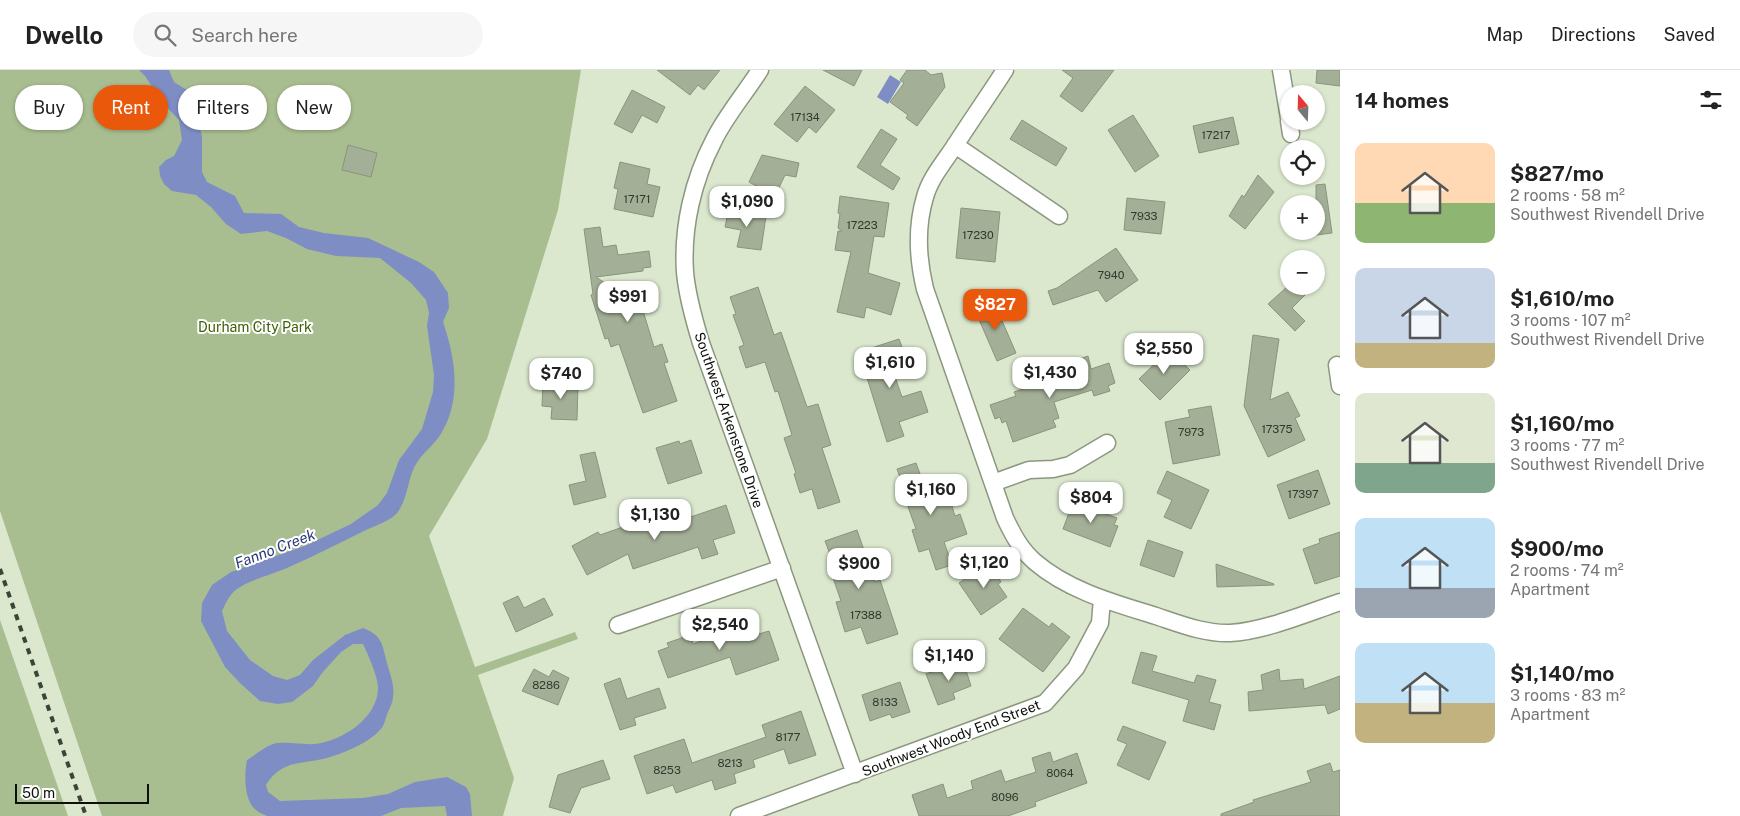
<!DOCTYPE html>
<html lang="en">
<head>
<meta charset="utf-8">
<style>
  :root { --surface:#fff; --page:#f6f6f6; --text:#222; --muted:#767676; --line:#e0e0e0; --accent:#ea580c }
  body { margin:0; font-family:"Public Sans",sans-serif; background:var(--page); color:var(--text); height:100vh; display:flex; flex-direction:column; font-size:19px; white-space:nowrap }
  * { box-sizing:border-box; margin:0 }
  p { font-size:16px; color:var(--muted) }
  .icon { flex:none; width:28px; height:28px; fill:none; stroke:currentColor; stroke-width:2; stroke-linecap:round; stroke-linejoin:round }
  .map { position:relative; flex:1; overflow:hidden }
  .drawer { display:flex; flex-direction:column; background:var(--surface); width:400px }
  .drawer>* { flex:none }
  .guide { position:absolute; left:15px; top:15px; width:475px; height:45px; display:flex; gap:10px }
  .needle { width:32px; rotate:341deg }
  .fabs { position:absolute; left:1280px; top:15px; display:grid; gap:10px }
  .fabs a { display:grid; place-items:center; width:45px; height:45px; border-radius:50%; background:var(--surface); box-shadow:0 1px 4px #0004; font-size:25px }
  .scale { position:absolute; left:15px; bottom:12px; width:134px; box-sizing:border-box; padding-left:5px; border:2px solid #0c1008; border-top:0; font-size:14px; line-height:18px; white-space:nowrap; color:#0c1008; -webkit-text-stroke:4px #fff; paint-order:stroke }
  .price { position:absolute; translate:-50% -42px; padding:0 11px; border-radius:10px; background:#fff; color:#222; font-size:16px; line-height:32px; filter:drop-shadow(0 1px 2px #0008) }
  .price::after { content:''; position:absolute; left:50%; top:30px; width:15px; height:11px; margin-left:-8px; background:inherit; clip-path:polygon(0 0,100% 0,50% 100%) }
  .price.selected { background:var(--accent); color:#fff }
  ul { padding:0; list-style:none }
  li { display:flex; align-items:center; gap:15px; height:125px; padding:0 15px }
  li span { display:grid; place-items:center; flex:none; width:140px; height:100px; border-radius:10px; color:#555 }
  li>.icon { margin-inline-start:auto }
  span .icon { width:60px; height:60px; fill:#fffc; stroke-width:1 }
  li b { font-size:21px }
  h2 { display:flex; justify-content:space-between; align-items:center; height:60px; padding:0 15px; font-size:21px }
  .chip { padding:0 18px; border-radius:22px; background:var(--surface); box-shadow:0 1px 4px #0004; font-size:18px; line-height:45px }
  .chip.selected { background:var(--accent); color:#fff }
  header { display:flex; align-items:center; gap:30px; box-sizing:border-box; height:70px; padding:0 25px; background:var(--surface); border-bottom:1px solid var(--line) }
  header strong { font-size:24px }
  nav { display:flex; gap:28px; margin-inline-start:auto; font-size:18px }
  .search { width:350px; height:45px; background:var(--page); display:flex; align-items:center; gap:12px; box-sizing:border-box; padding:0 18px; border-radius:28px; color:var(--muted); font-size:19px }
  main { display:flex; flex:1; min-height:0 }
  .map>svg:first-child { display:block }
  .green { fill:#a8be90 }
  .water { fill:#7e8ec5 }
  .building { fill:#a3af96; stroke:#89947d }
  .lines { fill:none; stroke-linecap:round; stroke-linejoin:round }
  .minor-casing { stroke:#8b977f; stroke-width:19 }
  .minor { stroke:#fff; stroke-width:16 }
  .rail { stroke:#3d4437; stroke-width:4; stroke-dasharray:6 6; stroke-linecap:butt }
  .labels { text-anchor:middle; stroke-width:4; stroke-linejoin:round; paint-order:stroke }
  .number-label { font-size:11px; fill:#32382c }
  .park-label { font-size:14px; fill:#406007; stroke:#fff }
  .street-label { font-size:14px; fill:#0c1008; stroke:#fff }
  .water-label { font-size:15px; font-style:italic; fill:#2b387c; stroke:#fff }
</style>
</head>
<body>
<header>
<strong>Dwello</strong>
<div class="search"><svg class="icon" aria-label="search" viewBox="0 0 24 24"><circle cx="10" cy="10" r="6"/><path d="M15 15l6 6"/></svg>Search here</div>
<nav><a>Map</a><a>Directions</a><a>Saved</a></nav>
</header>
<main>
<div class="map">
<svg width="1340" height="746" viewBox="0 0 1340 746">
  <rect width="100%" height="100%" fill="#dbe8ce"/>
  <path class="green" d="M0,0H581L558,140L487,369L429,466L475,597L575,562L578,569L478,605L514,708L503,746H102L0,441Z
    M0,550L68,746H0Z"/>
  <path class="water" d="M139,0H169L174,12L193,24L202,67V102L207,112L235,126L244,143L281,144L299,157L324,163L368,168L419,192L434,202L448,223L449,238L443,252C455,287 462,328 442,362C436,373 425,381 418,391C407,406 409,428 397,443C392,450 372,457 364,461C339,473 314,486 289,497C274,504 249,510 237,519C229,525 226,533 222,541L227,561L250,590L273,606L287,610L300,605L313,590L345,565L363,558C383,566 382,574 387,593C390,604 395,616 393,627C393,632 390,637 388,642C386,646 385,652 383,656C373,672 340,685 323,689C299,694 281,691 266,715L268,722L280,731L363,728L388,724L415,712L447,707L466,717L470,724L472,746H447L445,736L401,738L381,746H267C264,744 259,743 256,740C244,731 244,704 247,690C254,686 264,677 273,674C286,671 301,675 315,674C342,671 378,648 378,618C378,606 368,585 363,574H353L341,582L322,603L313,616L292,632L278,634L260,631L240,613L225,597L201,551L202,533L212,515L231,502L307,475L351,454L378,435L387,423L399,390L422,359L433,322L434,305L427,256L429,243L426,230L411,213L380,188L336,186L307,179L286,168L267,161L241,164L226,154L211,137L196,125L172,121L164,114L160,106L159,97L166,90L174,86L182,70L179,50L162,32L145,6Z
    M890,5L901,12L888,34L877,27Z"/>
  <path class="building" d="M657,0H720L704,20L698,15L690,25Z
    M823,0H862L854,16Z
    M907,0H925L931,5L942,3L945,17L917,56L906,48L908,45L890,32L904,13L900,10Z
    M1062,0H1114L1082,42L1060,26L1073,8Z
    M1317,0H1340V16L1316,13Z
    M805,16L835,40L816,63L809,57L797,72L774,54Z
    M632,20L665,37L657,53L642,45L632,63L614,54Z
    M1133,45L1159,86L1135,102L1108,60Z
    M1233,47L1239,74L1199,83L1193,56Z
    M1022,50L1067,78L1056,96L1010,69Z
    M881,59L897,69L880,95L900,108L893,120L857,97Z
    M348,75L377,83L371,107L342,100Z
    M762,85L799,93L796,107L785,105L775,126L749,112Z
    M620,92L650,99L647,114L660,117L653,147L614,139L618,119L614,118Z
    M1258,105L1274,122L1245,159L1229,146L1242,125L1244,127Z
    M1325,114L1332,163L1316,165V115Z
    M840,126L889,133L884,167L874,166L868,203L900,213L891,245L866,237L864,248L837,242L851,182L835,180L838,161H842L838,158L840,144L838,143Z
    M1127,128L1165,132L1161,164L1124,160Z
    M729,138L766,146L761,180L737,177L741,160L725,157Z
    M961,138L1000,142L995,192L956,188Z
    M600,157L603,177L616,175L618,185L649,181L651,197L643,198V201L596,207L626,227L629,237L641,234L654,277L662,274L668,292L664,293L677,331L643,343L619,274L611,277L608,268L605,269L591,225L593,224L584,159Z
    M1116,178L1138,210L1106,232L1098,220L1053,235L1048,221L1057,218Z
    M1288,216H1314L1292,238L1305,251L1295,261L1268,234Z
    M758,217L774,265L781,262L807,337L818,334L831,375L822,378L840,432L818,439L812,419L800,423L794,404L796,403L784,368L792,365L778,321L775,322L765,292L746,298L739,277L744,275L733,245L736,244L730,227Z
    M993,230L1016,283L997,291L974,238Z
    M1253,265L1279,269L1270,330L1288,322L1300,346L1295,348L1305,370L1268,387L1244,336Z
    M899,269L905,285L889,290L902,327L921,321L928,342L899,352L904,366L887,372L859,282Z
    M1169,280L1190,300L1160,330L1139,309Z
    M1088,286L1091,299L1109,293L1115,313L1108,316L1110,321L1094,326L1092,320L1054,332L1059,348L1053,350L1056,357L1013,372L1006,351L1002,353L1000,347L995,349L990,335L1016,326L1014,322L1071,303L1068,293Z
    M543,312L578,315L577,350L551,349L552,337L542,336Z
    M1211,336L1220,385L1173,394L1165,352L1190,347L1188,340Z
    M691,370L702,403L668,414L656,378L679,371L680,374Z
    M595,382L606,427L574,435L569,415L586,411L580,385Z
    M916,393L927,423L946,417L955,446L960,444L967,464L944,472L952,495L936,500L929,479L919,482L912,460L916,459L906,431L908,430L897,399Z
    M1318,400L1330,434L1289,449L1277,415Z
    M1167,401L1209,420L1191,459L1164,447L1172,430L1157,423Z
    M1073,432L1117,448L1114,455L1118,456L1110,477L1063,459Z
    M726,435L735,463L713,470L718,484L702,489L698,477L633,499L628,484L587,505L572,476L598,462L600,465L643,450L646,457L663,451L664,456Z
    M857,460L875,512L880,510L898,564L867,574L861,557L845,562L836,532L841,531L831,502L836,500L825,471Z
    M1340,462V506L1315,514L1303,479L1320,473L1319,469Z
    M1148,470L1183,482L1174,507L1140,495Z
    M989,493L1001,512L998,514L1007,527L981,545L959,513Z
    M1216,494L1274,514V515L1217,517Z
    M518,526L524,538L544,528L553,545L516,562L503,533Z
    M1023,538L1049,557L1052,553L1070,567L1043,602L999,569Z
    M747,552L752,566L769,561L779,590L736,605L730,587L668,608L658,581L669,577L667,573L690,565L693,574L722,564L721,561Z
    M1141,582L1157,586L1152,601L1194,613L1197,605L1216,610L1209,632L1221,635L1214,660L1183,651L1189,630L1132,613Z
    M963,591L971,616L953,623L955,629L938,635L926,604Z
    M534,599L549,607L553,600L569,608L558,635L522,621Z
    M1279,599L1280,611L1303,609L1304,619L1340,606V639L1328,644L1325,635L1249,641L1248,622L1263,620L1261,605Z
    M620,608L627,629L659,618L666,638L634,648L636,655L620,660L604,614Z
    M900,612L910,642L892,648L890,644L870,651L862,625Z
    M801,641L816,685L789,694L784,679L753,690L755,697L734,704L736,713L715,720L712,710L676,723L673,715L647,724L634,686L684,669L692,693L766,667L762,655Z
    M1123,656L1166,672L1149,710L1117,695L1127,674L1117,670Z
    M1050,682L1053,692L1077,683L1087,713L1035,732L1036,736L1008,746H919L912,725L943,714L947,728L973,719L971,711L1001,700L1005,712L1036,702L1032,688Z
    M603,690L610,709L581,718L570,743L549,737L558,705Z
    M1330,693L1333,702L1340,700V746H1221V744L1254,732L1253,730L1311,712L1307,701Z"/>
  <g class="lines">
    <defs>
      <path id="minor" d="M760,0C746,22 725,47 714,70C693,110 682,157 685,202C687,226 694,250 701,273L855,704
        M1005,0C989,25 972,49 956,74C945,91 930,108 925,127C916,157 918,190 925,219L1005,448C1013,465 1021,480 1035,492C1069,521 1114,533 1156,546C1180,554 1205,564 1230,563C1265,561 1307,543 1340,532
        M1281,0L1289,48
        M1289,51L1291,64
        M955,75L1059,146
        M1337,295L1340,316
        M993,413L1029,400L1053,399L1070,395L1107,373
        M618,555L782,498
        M739,746L1045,633L1076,598L1100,553L1102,529"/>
    </defs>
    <use href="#minor" class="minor-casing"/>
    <use href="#minor" class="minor"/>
    <path class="rail" d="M0,499L86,746"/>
  </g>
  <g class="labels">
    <g class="number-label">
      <text x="805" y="51">17134</text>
      <text x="1216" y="69">17217</text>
      <text x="637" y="133">17171</text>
      <text x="1144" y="150">7933</text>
      <text x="862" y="159">17223</text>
      <text x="978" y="169">17230</text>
      <text x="1111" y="209">7940</text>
      <text x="1277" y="363">17375</text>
      <text x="1191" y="366">7973</text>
      <text x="1303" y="428">17397</text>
      <text x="866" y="549">17388</text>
      <text x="546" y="619">8286</text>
      <text x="885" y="636">8133</text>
      <text x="788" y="671">8177</text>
      <text x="730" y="697">8213</text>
      <text x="667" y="704">8253</text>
      <text x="1060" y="707">8064</text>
      <text x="1005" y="731">8096</text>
    </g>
    <g class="park-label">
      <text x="255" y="262">Durham City Park</text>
    </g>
    <g class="street-label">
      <text transform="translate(729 350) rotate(71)" y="5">Southwest Arkenstone Drive</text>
      <text transform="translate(951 668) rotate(-21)" y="5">Southwest Woody End Street</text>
    </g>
    <g class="water-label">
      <text transform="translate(275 479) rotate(-21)" y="5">Fanno Creek</text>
    </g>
  </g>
</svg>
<div class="fabs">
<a><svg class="needle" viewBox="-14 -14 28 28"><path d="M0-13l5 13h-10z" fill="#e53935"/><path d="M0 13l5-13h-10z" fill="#767676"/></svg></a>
<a><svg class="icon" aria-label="locate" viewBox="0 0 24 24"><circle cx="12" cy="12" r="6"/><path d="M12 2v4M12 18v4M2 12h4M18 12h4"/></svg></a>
<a>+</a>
<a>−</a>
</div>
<div class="scale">50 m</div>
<b class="price" style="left:747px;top:158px">$1,090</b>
<b class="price" style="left:628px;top:253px">$991</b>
<b class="price selected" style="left:995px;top:261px">$827</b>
<b class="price" style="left:1164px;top:305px">$2,550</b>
<b class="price" style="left:890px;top:319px">$1,610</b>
<b class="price" style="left:1050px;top:329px">$1,430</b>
<b class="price" style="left:561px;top:330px">$740</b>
<b class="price" style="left:931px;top:446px">$1,160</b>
<b class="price" style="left:1091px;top:454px">$804</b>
<b class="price" style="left:655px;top:471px">$1,130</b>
<b class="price" style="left:984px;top:519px">$1,120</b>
<b class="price" style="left:859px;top:520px">$900</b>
<b class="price" style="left:720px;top:581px">$2,540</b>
<b class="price" style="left:949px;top:612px">$1,140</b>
<div class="guide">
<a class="chip">Buy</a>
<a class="chip selected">Rent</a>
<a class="chip">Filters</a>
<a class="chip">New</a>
</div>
</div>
<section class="drawer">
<h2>14 homes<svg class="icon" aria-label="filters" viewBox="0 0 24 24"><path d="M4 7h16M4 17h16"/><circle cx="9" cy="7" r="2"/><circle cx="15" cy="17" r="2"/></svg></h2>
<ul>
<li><span style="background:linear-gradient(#ffd9b3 60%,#8fb573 0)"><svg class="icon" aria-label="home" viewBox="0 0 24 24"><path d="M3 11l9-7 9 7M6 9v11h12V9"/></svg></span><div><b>$827/mo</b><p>2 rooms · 58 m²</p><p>Southwest Rivendell Drive</p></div></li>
<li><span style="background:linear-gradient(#c9d6e8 75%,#c2b280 0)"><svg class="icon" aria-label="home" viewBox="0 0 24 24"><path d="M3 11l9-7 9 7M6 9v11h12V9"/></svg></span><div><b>$1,610/mo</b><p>3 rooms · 107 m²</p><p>Southwest Rivendell Drive</p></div></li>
<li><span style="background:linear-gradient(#dfe7d0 70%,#7fa58c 0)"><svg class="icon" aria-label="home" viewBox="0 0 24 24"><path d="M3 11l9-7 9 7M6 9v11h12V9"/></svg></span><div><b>$1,160/mo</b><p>3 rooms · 77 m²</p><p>Southwest Rivendell Drive</p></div></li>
<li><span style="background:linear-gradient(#bfe0f5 70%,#9aa5b1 0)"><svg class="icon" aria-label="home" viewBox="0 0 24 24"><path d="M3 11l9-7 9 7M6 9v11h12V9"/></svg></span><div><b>$900/mo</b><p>2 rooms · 74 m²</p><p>Apartment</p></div></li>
<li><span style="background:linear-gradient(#bfe0f5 60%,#c2b280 0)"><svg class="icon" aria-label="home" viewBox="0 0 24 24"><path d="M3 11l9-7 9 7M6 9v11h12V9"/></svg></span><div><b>$1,140/mo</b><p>3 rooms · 83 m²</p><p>Apartment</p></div></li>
</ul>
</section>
</main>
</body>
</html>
